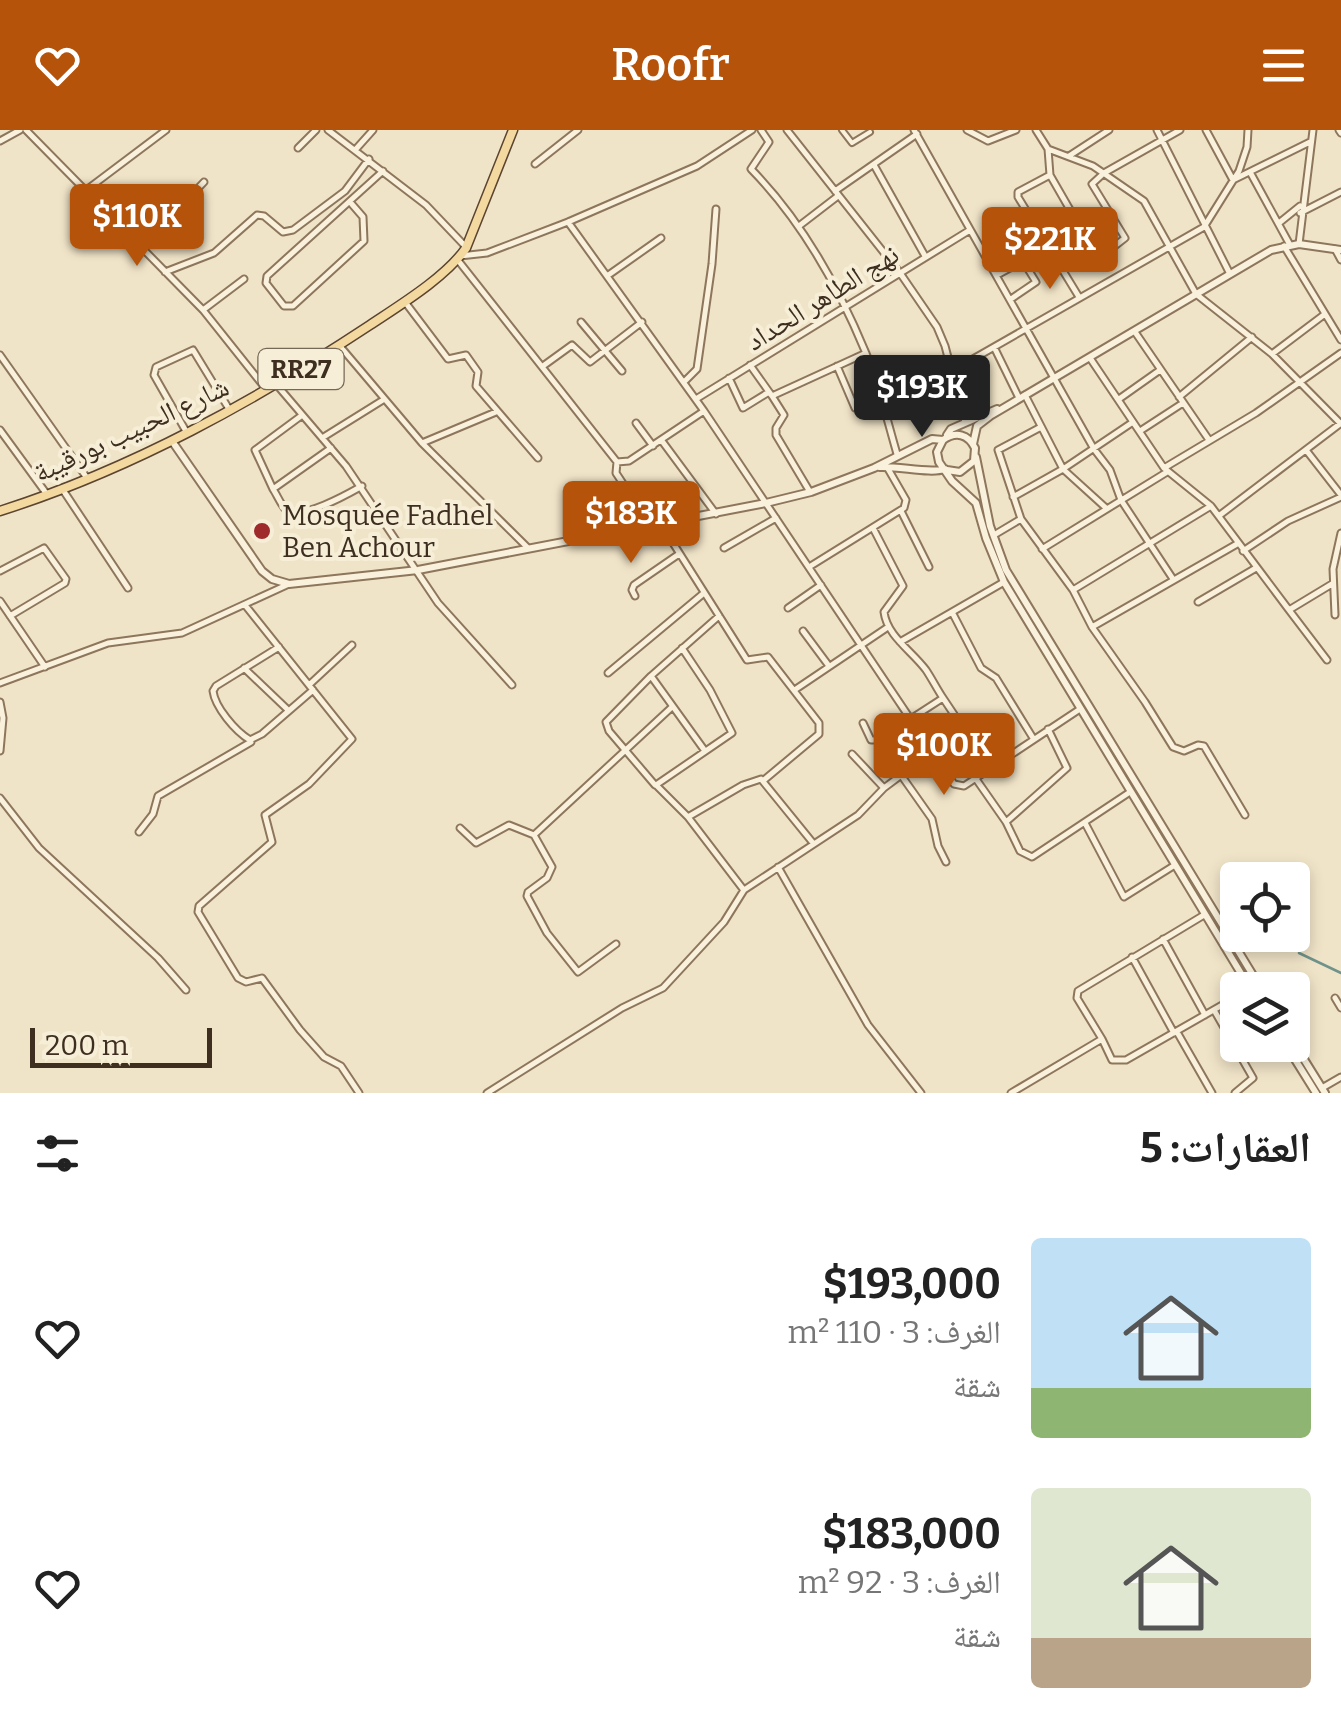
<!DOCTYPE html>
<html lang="ar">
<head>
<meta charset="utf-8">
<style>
  :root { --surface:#fff; --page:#f2f2f2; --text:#222; --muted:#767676; --accent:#b45309 }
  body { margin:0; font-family:Bitter,"Noto Naskh Arabic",serif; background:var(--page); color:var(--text); direction:rtl; height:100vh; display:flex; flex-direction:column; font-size:38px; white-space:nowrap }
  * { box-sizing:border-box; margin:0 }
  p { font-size:32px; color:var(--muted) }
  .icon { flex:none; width:55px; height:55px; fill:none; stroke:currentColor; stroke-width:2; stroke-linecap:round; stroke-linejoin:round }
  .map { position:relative; height:963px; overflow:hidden; direction:ltr }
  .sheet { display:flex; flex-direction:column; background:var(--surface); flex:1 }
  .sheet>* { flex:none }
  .fabs { position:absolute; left:1220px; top:732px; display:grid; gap:20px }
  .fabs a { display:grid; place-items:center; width:90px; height:90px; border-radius:10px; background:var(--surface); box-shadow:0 5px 15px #0003; font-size:50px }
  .scale { position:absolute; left:30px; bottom:25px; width:182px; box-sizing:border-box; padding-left:10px; border:5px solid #3d2e20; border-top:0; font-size:28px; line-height:35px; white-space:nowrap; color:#3d2e20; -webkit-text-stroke:8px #f7eed8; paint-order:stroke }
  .price { position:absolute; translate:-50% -85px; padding:0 22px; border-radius:10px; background:var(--accent); color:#fff; font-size:32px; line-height:65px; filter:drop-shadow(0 2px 5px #0008) }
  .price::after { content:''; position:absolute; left:50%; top:60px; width:30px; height:22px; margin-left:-15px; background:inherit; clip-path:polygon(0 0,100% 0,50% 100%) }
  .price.selected { background:#222; color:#fff }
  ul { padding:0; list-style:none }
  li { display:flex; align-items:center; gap:30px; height:250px; padding:0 30px }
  li span { display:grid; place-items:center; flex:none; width:280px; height:200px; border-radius:10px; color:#555 }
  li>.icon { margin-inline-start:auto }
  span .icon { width:120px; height:120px; fill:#fffc; stroke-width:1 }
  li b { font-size:42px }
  h2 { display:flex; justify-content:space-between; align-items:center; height:120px; padding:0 30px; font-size:42px }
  header { display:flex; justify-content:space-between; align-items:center; height:130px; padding:0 30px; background:var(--accent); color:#fff; font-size:45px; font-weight:600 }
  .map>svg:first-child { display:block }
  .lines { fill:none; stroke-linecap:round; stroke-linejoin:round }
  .stream { stroke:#6f938a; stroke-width:2.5 }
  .pedestrian-casing { stroke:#8d765c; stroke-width:8 }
  .minor-casing { stroke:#8d765c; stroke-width:9 }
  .tertiary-casing { stroke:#8d765c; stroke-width:10 }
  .primary-casing { stroke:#5b4430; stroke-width:11 }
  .pedestrian { stroke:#faf1dc; stroke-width:4 }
  .minor { stroke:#faf1dc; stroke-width:5 }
  .tertiary { stroke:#faf1dc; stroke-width:6 }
  .primary { stroke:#f3d9a0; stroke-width:8 }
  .poi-dot { fill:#9e2a2b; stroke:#f7eed8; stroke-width:4 }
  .labels { text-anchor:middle; stroke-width:8; stroke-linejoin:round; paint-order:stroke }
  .shield { fill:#f7eed8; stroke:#756857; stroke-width:2.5 }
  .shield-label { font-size:25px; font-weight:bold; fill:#3d2e20 }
  .street-label { font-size:28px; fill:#3d2e20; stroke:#f7eed8 }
  .poi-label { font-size:28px; fill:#3d2e20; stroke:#f7eed8; text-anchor:start }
</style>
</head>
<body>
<header><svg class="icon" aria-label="menu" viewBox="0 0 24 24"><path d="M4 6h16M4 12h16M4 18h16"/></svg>Roofr<svg class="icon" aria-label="heart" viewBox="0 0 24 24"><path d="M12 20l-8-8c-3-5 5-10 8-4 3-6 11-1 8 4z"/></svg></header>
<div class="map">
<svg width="1341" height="963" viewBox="0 0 1341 963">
  <rect width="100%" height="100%" fill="#f0e4c8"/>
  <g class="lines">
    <path class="stream" d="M1299,823L1341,843"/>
    <defs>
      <path id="pedestrian" d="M842,0L852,13L870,2"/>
      <path id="minor" d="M26,0L203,180L266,259
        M328,0L426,75L466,117
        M761,0L769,12L751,39C801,90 838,156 865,221C879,254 887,290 897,324
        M787,0L900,143L937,197L945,216L965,292
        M914,0L1094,319L1110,340L1121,370L1173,449
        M967,0L988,11L1016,0
        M1036,0L1048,19L1050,45L1096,125L1102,126L1125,108L1092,54L1104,43L1180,0
        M1157,0L1230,144
        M1206,0L1233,50L1310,12
        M1339,0L1341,3
        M0,11L20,0
        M298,18L316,0
        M356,19L373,0
        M1048,19L1093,36L1144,71L1196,164L1272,224L1341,294
        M1069,26L1109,0
        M535,34L578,0
        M874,35L925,126
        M1250,42L1290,115
        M1050,45L1018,62V67L1079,167
        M85,61L166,0
        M835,61L917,4
        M350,72L363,87L364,111L293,176H284L266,153L267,146L383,41
        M1300,83L1341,62
        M568,92L704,281L954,654L964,656L1080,579
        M1279,93L1300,76
        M799,96L838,66
        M1299,114L1313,0
        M1284,116L1341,210
        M141,118L204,52
        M1335,119L1341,130
        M460,126L487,123L568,92L697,36L752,0
        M457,129L617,332L629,331L704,281
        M165,142L214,123L257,85L264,86L283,102L293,100L345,61L369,29
        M997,145L1023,131
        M607,146L661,108
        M1011,169L1036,152L1023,131L1046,116
        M405,172L448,229L466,225L478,242L476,256L538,328
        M203,180L244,149
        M581,192L622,241
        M1135,202L1209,310
        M339,215L422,313L528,418
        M994,217L1019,268
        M1272,224L1325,184
        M0,225L87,348
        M1090,228L1164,338L1211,376L1289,480L1332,454
        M750,235L772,266L866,223
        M543,236L572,215L590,232L642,192
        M837,236L855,278
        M952,241L1204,97L1239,41L1247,17L1248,0
        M729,248L743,278L769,262
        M684,252L697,239L712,134L716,79
        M276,254L346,336L438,473L512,555
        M772,266L784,285L776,298V305L810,362
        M1179,267L1252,207
        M696,269L970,100
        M1119,269L1160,240
        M301,286L255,320L273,359L331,318
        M636,293L653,316
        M0,300L46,363
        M1140,301L1183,273
        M187,303L154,245L156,237L193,220L229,279
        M322,308L383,270
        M662,311L716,384
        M422,313L496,282
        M1306,320L1341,365
        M617,332L616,343L651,396
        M1164,338L1256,283L1341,223
        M273,359C277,365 281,375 286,380C300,391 348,364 362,356
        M63,360L128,458
        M1013,367L1063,339L1025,265
        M1106,378L1063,339L1133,292
        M901,381L929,437
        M1220,385L1341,293
        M1021,389L998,320L1041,297
        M661,394L747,530L768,527L819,593V604L764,650
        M994,405L1021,389L1073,460L1211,376
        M1237,414L1092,497L1145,572L1173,617L1184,621L1198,615L1204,616L1245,685
        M724,418L776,388
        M1042,419L1167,342
        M1243,421L1288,391L1341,367
        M809,437L904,378L906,370L887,337
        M0,441L44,418L66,449L65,453L10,486
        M1073,460L1092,497
        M635,466L632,460L634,455L679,424
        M0,471L45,537
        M1198,472L1256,438
        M245,475L352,609L309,654L265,685L272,712L199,776L198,782L238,848L246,852L262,848L300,900L324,927L341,936L359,963
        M788,478L821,455
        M1289,480L1327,530
        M952,482L981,538L996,548L1033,608
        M1335,485L1333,439L1341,403
        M803,501L829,536
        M900,512L1004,452
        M279,517L216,556L213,561C215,577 235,601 250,610L262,604L313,560
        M682,518L710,560L732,603L656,655L688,687L743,759
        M244,538L287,579
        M608,543L704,463
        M651,546L705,621
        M0,553L108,513L182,503L289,454
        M309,555L352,515
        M796,559L888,497
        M943,568L967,604L997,588
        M0,572L3,588L0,621
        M863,593L871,610H878L943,568C937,559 932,549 926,540C912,521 887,506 884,482L903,456L873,398
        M852,624L884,658
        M936,628L967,604
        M901,645L932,689L938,716L946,732
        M976,649L1006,692L1020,721L1032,727L1130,662
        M655,655L609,601L606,592L651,546L719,486
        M0,668L39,718L158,828L186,860
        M688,687L743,655L761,649L813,713
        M1006,692L1067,638L1048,599
        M1085,693L1124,767L1175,735
        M460,698L476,713L509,695L534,705L552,737L547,748L528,762L527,766L547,803L578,842L616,814
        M139,702L153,684L158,666L251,612
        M534,705L672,577
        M778,737L868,895L921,963
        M1163,809L1205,885
        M1132,827L1174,903
        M1244,860L1255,849
        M1335,868L1341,878
        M1214,880L1253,948L1235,963
        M1177,902L1212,963
        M1102,909L1112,930H1126L1238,866
        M1322,958L1341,947
        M487,963L622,878L663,858L724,792L744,760L858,685L884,658L932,622
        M1011,963L1102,909L1077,868L1078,861L1204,785"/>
      <path id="tertiary" d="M947,305L951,299L997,279
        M172,311L262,441L272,449L289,454L418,440L766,373L811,362L874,338L932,309L943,310
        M973,314L977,296L990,286L1271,120L1299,114L1341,120
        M976,327L990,396L1006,440L1262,860
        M880,337C900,336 930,344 945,339
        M947,340L960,342L974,331L975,318C968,304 956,301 943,310L937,322L939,332L952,351L976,373L986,408L1004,452L1251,860
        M1292,910L1325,963
        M1286,915L1316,963"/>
      <path id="primary" d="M0,381C132,339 255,271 370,195C400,175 446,147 466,118L513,0"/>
    </defs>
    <use href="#pedestrian" class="pedestrian-casing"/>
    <use href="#minor" class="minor-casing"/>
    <use href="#tertiary" class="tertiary-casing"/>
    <use href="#primary" class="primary-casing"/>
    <use href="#pedestrian" class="pedestrian"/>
    <use href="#minor" class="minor"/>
    <use href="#tertiary" class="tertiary"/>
    <use href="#primary" class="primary"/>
  </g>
  <circle class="poi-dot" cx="262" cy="401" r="10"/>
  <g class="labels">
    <rect class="shield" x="258.5" y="219" width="85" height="40" rx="8"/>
    <g class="shield-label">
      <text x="301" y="248">RR27</text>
    </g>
    <g class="street-label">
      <text transform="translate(822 167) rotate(-32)" y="10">نهج الطاهر الحداد</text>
      <text transform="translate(131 299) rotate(-25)" y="10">شارع الحبيب بورقيبة</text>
    </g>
    <g class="poi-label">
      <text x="282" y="395">Mosquée Fadhel<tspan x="282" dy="32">Ben Achour</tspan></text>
    </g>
  </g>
</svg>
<div class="fabs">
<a><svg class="icon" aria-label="locate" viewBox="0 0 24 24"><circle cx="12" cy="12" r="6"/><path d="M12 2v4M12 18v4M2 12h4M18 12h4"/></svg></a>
<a><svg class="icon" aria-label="layers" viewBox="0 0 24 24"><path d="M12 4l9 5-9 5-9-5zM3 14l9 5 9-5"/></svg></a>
</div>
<div class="scale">200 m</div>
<b class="price" style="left:137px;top:139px">$110K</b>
<b class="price" style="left:1050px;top:162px">$221K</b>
<b class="price selected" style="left:922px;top:310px">$193K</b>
<b class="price" style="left:631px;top:436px">$183K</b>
<b class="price" style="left:944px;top:668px">$100K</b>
</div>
<section class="sheet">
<h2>العقارات: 5<svg class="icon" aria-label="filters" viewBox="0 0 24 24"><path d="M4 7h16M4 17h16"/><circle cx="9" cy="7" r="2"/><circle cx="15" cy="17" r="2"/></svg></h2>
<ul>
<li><span style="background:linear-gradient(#bfe0f5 75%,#8fb573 0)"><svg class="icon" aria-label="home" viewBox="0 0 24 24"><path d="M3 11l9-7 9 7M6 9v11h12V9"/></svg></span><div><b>$193,000</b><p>الغرف: 3 · 110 m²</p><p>شقة</p></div><svg class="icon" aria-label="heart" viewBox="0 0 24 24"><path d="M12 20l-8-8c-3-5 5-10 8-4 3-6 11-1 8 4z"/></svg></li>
<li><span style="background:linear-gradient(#dfe7d0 75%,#b9a48a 0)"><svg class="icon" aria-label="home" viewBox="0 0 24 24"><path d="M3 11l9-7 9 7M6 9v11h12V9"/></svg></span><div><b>$183,000</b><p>الغرف: 3 · 92 m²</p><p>شقة</p></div><svg class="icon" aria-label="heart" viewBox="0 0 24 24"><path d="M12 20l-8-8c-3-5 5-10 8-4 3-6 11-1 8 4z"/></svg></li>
</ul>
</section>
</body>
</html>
